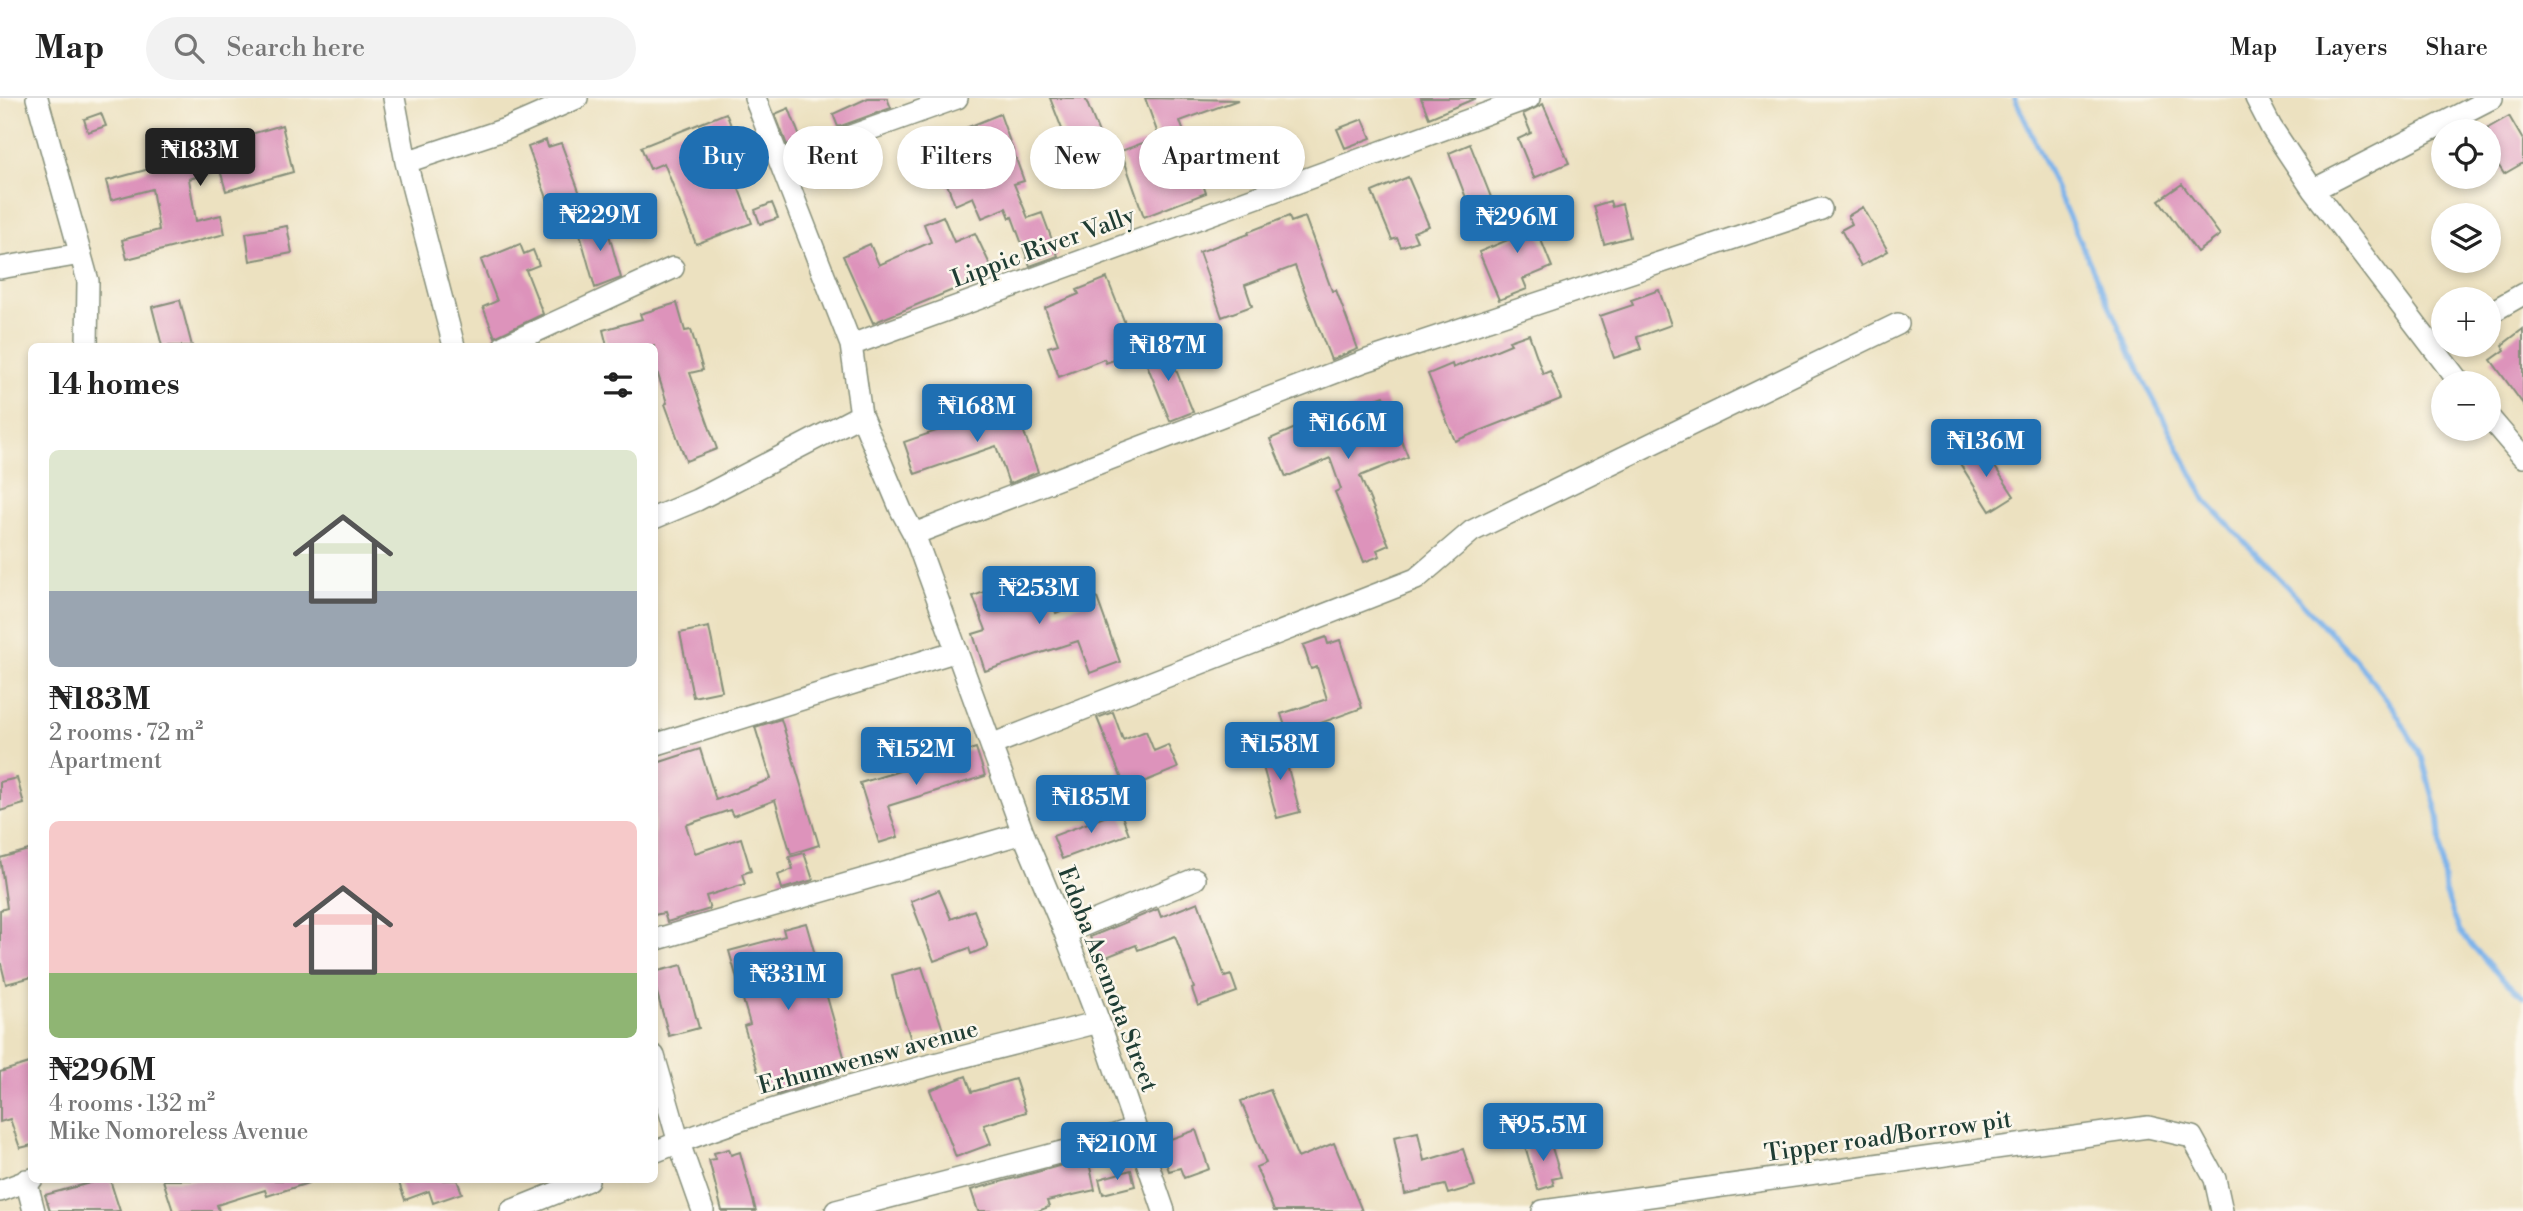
<!DOCTYPE html>
<html lang="en">
<head>
<meta charset="utf-8">
<style>
  :root { --surface:#fff; --page:#f2f2f2; --text:#222; --muted:#767676; --line:#e0e0e0; --accent:#1f6fb2 }
  body { margin:0; font-family:"Libre Bodoni",serif; background:var(--page); color:var(--text); height:100vh; display:flex; flex-direction:column; font-size:26px; white-space:nowrap }
  * { box-sizing:border-box; margin:0 }
  p { font-size:23px; color:var(--muted) }
  .icon { flex:none; width:38px; height:38px; fill:none; stroke:currentColor; stroke-width:2; stroke-linecap:round; stroke-linejoin:round }
  .map { position:relative; flex:1; overflow:hidden }
  .sheet { position:absolute; left:28px; top:245px; width:630px; height:840px; display:flex; flex-direction:column; background:var(--surface); border-radius:10px; box-shadow:0 4px 10px #0003 }
  .sheet>* { flex:none }
  .banner { position:absolute; left:679px; top:28px; width:665px; height:63px; display:flex; gap:14px }
  .buttons { position:absolute; left:2431px; top:21px; display:grid; gap:14px }
  .buttons a { display:grid; place-items:center; width:70px; height:70px; border-radius:50%; background:var(--surface); box-shadow:0 4px 10px #0003; font-size:35px }
  .price { position:absolute; translate:-50% -60px; padding:0 16px; border-radius:7px; background:var(--accent); color:#fff; font-size:23px; line-height:46px; filter:drop-shadow(0 2px 4px #0008) }
  .price::after { content:''; position:absolute; left:50%; top:42px; width:21px; height:16px; margin-left:-10px; background:inherit; clip-path:polygon(0 0,100% 0,50% 100%) }
  .price.on { background:#222; color:#fff }
  ul { padding:0; list-style:none }
  li { display:grid; align-content:center; gap:14px; height:371px; padding:0 21px }
  li span { display:grid; place-items:center; height:217px; border-radius:10px; color:#555 }
  li>.icon { margin-inline-start:auto }
  span .icon { width:126px; height:126px; fill:#fffc; stroke-width:1 }
  li b { font-size:30px }
  h2 { display:flex; justify-content:space-between; align-items:center; height:84px; padding:0 21px; font-size:30px }
  .tag { padding:0 24px; border-radius:32px; background:var(--surface); box-shadow:0 4px 10px #0003; font-size:24px; line-height:63px }
  .tag.on { background:var(--accent); color:#fff }
  header { display:flex; align-items:center; gap:42px; box-sizing:border-box; height:98px; padding:0 35px; background:var(--surface); border-bottom:2px solid var(--line) }
  header strong { font-size:33px }
  nav { display:flex; gap:38px; margin-inline-start:auto; font-size:24px }
  .search { width:490px; height:63px; background:var(--page); display:flex; align-items:center; gap:18px; box-sizing:border-box; padding:0 24px; border-radius:38px; color:var(--muted); font-size:26px }
  .map>svg:first-child { display:block }
  .lines { fill:none; stroke-linecap:round; stroke-linejoin:round }
  .stream { stroke:#7cb3eb; stroke-width:5 }
  .building { fill:#dd93bb }
  .minor-casing { stroke:#868f7a; stroke-width:24 }
  .minor { stroke:#fff; stroke-width:21 }
  .labels { text-anchor:middle; stroke-width:5; stroke-linejoin:round; paint-order:stroke }
  .street-label { font-size:24px; fill:#1f3d34; stroke:#fbf7ec }
</style>
</head>
<body>
<header>
<strong>Map</strong>
<div class="search"><svg class="icon" aria-label="search" viewBox="0 0 24 24"><circle cx="10" cy="10" r="6"/><path d="M15 15l6 6"/></svg>Search here</div>
<nav><a>Map</a><a>Layers</a><a>Share</a></nav>
</header>
<div class="map">
<svg width="2523" height="1113" viewBox="0 0 2523 1113">
  <rect width="100%" height="100%" fill="#fbf7ec"/>
  <filter id="ink" filterUnits="userSpaceOnUse"><feTurbulence type="fractalNoise" baseFrequency=".0143" numOctaves="2"/><feDisplacementMap in="SourceGraphic" scale="14" xChannelSelector="R" yChannelSelector="G"/><feConvolveMatrix kernelMatrix="1 2 1 2 8 2 1 2 1" color-interpolation-filters="sRGB"/></filter>
  <filter id="wash" filterUnits="userSpaceOnUse"><feTurbulence type="fractalNoise" baseFrequency=".00686" numOctaves="4" result="noise"/><feDisplacementMap in="SourceGraphic" scale="28" xChannelSelector="R" yChannelSelector="G"/><feGaussianBlur stdDeviation="1.57" result="paint"/><feColorMatrix in="noise" values="0 0 0 0 0 0 0 0 0 0 0 0 0 0 0 0 0 1.4 0 .05"/><feComposite in="paint" operator="in"/></filter>
  <g filter="url(#wash)">
    <rect width="100%" height="100%" fill="#ece1c0"/>
    <g class="lines">
      <path class="stream" d="M2015,0L2139,273L2206,403L2355,561L2394,611L2422,659L2438,717L2445,794L2460,834L2502,881L2523,898"/>
    </g>
    <g id="blocks">
      <path class="building" d="M868,0H887L891,10L838,29L833,16Z
        M1050,0H1085L1105,50L1074,62Z
        M1145,0L1238,2L1180,23L1206,95L1144,119L1121,53L1159,39Z
        M1421,0H1476L1429,20Z
        M1543,6L1569,65L1534,80L1518,41L1531,35L1523,16Z
        M789,10L801,42L787,47L775,16Z
        M101,15L106,28L88,34L84,21Z
        M726,15L738,45L741,44L747,58L740,62L748,81L737,86L752,125L696,146L664,65L650,71L641,49Z
        M1000,16L1024,83L1014,86L1028,120L1042,115L1058,158L1030,168L1012,119L1010,120L1006,110L982,120L973,99L955,107L931,44Z
        M2509,18L2523,42V65L2504,76L2488,51V30Z
        M1363,21L1371,40L1345,50L1337,31Z
        M282,27L293,74L226,93L220,72L189,81L196,123L221,117L225,136L127,161L122,142L159,132L152,91L111,102L106,83L214,53L213,47Z
        M546,42L548,49L561,45L583,104L553,116L528,49Z
        M1470,46L1496,112L1474,121L1449,55Z
        M1408,79L1429,128L1413,134L1417,143L1401,149L1397,140L1392,142L1372,94Z
        M2182,86L2220,137L2197,154L2159,102Z
        M1610,103L1612,109L1622,106L1630,139L1604,146L1594,108Z
        M772,105L778,120L760,126L755,112Z
        M1537,109L1545,128L1537,132L1552,169L1523,181L1527,191L1499,202L1479,154L1515,139L1508,121Z
        M1863,109L1888,153L1861,168L1841,132L1852,126L1848,118Z
        M943,118L954,144L975,135L994,175L873,225L843,158L870,146L879,167L931,144L924,126Z
        M1289,118L1291,124L1305,119L1332,193L1336,192L1358,251L1331,262L1295,168L1245,187L1252,208L1222,219L1199,154L1249,136L1248,134Z
        M605,122L621,180L595,190L578,129Z
        M287,128L292,155L250,163L246,135Z
        M520,146L524,156L533,152L539,167L526,172L543,216L495,239L483,209L497,203L481,162Z
        M1107,180L1136,253L1106,265L1104,261L1059,279L1048,249L1058,246L1045,210L1079,196L1077,192Z
        M1659,192L1671,227L1637,239L1641,251L1614,260L1600,218L1633,207L1631,202Z
        M180,202L192,248H162L152,209Z
        M677,205L685,233L691,232L703,272L690,275L717,351L686,363L665,306L667,305L654,264V248H607L603,232L642,221L640,216Z
        M2523,231V306L2491,262L2505,252L2502,247Z
        M1529,236L1543,276L1550,273L1561,301L1455,343L1428,276L1452,266L1453,270L1511,246L1509,243Z
        M1166,247L1193,314L1170,323L1143,257Z
        M1384,298L1408,359L1360,378L1389,447L1377,452L1380,458L1364,464L1335,394L1341,391L1330,360L1286,379L1270,341L1316,321L1343,311L1344,313Z
        M1014,306L1038,374L1009,386L996,348L915,376L904,344Z
        M1982,349L2014,398L1990,413L1959,364Z
        M1041,473L1056,515L1097,500L1120,564L1090,575L1078,543L985,573L973,536L986,532L973,498Z
        M709,529L722,593L693,599L680,535Z
        M1326,539L1328,546L1340,542L1362,610L1288,637L1281,616L1327,601L1317,569L1311,571L1303,547Z
        M1113,614L1123,642L1146,633L1154,653L1168,647L1178,670L1126,691L1097,620Z
        M781,621L819,747L791,756L775,702L733,718L730,712L686,727L695,755L741,740L751,773L742,776L745,786L706,798L710,811L667,824L664,815L654,817V666L700,651L716,702L771,681L755,629Z
        M1282,648L1300,714L1277,720L1259,654Z
        M976,650L985,678L888,708L898,739L879,745L860,685Z
        M17,680L24,706L0,713V684Z
        M1120,713L1129,736L1062,761L1053,738Z
        M32,751V879L6,886L0,862V812L7,810L0,760Z
        M804,755L813,782L782,791L778,777L793,771L789,759Z
        M939,792L951,821L974,812L988,849L971,856L969,850L934,863L911,803Z
        M1198,804L1225,879L1231,877L1237,894L1198,908L1192,891L1194,890L1175,838L1138,852L1136,847L1099,862L1090,839L1158,811L1161,819Z
        M806,825L845,962L836,965L840,977L777,997L775,990L764,993L744,928L750,926L729,853L785,838L783,831Z
        M682,867L699,930L669,938L654,884V874Z
        M922,869L943,932L911,942L897,899L892,877Z
        M32,964V1047L20,1050L10,1021L0,1024V974Z
        M966,978L972,994L1015,981L1026,1014L984,1027L991,1046L956,1059L930,992Z
        M1270,992L1298,1060L1334,1045L1362,1113H1274L1256,1069L1266,1065L1241,1003Z
        M1196,1032L1209,1071L1184,1080L1180,1070L1169,1073L1159,1045Z
        M1418,1034L1424,1063L1463,1051L1475,1088L1448,1096L1445,1087L1405,1096L1394,1039Z
        M1549,1040L1561,1079L1552,1081L1554,1087L1538,1092L1525,1048Z
        M729,1051L731,1057L740,1054L756,1113H722L709,1062L716,1061L714,1055Z
        M1088,1060L1095,1092L1047,1103L1049,1109L1038,1113H978L971,1092Z
        M1131,1072L1135,1088L1103,1096L1099,1081Z
        M101,1082H110L120,1113H50L45,1097Z
        M163,1082H307L308,1085L267,1098L265,1092L217,1107L219,1113H173Z
        M398,1082H457L462,1095L433,1105L429,1093L405,1102Z"/>
    </g>
  </g>
  <g filter="url(#ink)">
    <use href="#blocks" fill-opacity="0" stroke="#868f7a" stroke-width="2"/>
    <g class="lines">
      <defs>
        <path id="minor" d="M37,0L88,183L87,248
          M394,0L406,64L454,248
          M755,0L851,247L861,317L901,412L914,436L1023,735L1065,835L1099,924L1164,1113
          M2256,0L2271,29L2313,92L2460,285
          M781,63L957,0
          M406,64L506,31L577,0
          M2313,92L2492,0
          M0,170L81,156
          M2488,216L2523,196
          M851,247L1529,0
          M504,248L673,170
          M2488,318L2523,359
          M654,420L697,402L861,317
          M914,436L1365,263L1821,111
          M654,647L957,553
          M991,647L1416,481L1472,433L1898,226
          M1065,835L1195,781
          M654,842L1023,735
          M654,958L679,1045L703,1113
          M654,1054C797,996 950,963 1099,924
          M26,1082L34,1113
          M0,1093L32,1081
          M511,1113L588,1082
          M836,1113L1081,1049L1135,1030
          M1543,1113L2148,1029L2192,1039L2215,1081L2222,1113"/>
      </defs>
      <use href="#minor" class="minor-casing"/>
      <use href="#minor" class="minor"/>
    </g>
  </g>
  <g class="labels">
    <g class="street-label">
      <text transform="translate(1043 149) rotate(-20)" y="8">Lippic River Vally</text>
      <text transform="translate(1108 881) rotate(69)" y="8">Edoba Asemota Street</text>
      <text transform="translate(868 959) rotate(-15)" y="8">Erhumwensw avenue</text>
      <text transform="translate(1888 1038) rotate(-8)" y="8">Tipper road/Borrow pit</text>
    </g>
  </g>
</svg>
<div class="buttons">
<a><svg class="icon" aria-label="locate" viewBox="0 0 24 24"><circle cx="12" cy="12" r="6"/><path d="M12 2v4M12 18v4M2 12h4M18 12h4"/></svg></a>
<a><svg class="icon" aria-label="layers" viewBox="0 0 24 24"><path d="M12 4l9 5-9 5-9-5zM3 14l9 5 9-5"/></svg></a>
<a>+</a>
<a>−</a>
</div>
<b class="price on" style="left:200px;top:90px">₦183M</b>
<b class="price" style="left:600px;top:155px">₦229M</b>
<b class="price" style="left:1517px;top:157px">₦296M</b>
<b class="price" style="left:1168px;top:285px">₦187M</b>
<b class="price" style="left:977px;top:346px">₦168M</b>
<b class="price" style="left:1348px;top:363px">₦166M</b>
<b class="price" style="left:1986px;top:381px">₦136M</b>
<b class="price" style="left:1039px;top:528px">₦253M</b>
<b class="price" style="left:1280px;top:684px">₦158M</b>
<b class="price" style="left:916px;top:689px">₦152M</b>
<b class="price" style="left:1091px;top:737px">₦185M</b>
<b class="price" style="left:788px;top:914px">₦331M</b>
<b class="price" style="left:1543px;top:1065px">₦95.5M</b>
<b class="price" style="left:1117px;top:1084px">₦210M</b>
<div class="banner">
<a class="tag on">Buy</a>
<a class="tag">Rent</a>
<a class="tag">Filters</a>
<a class="tag">New</a>
<a class="tag">Apartment</a>
</div>
<section class="sheet">
<h2>14 homes<svg class="icon" aria-label="filters" viewBox="0 0 24 24"><path d="M4 7h16M4 17h16"/><circle cx="9" cy="7" r="2"/><circle cx="15" cy="17" r="2"/></svg></h2>
<ul>
<li><span style="background:linear-gradient(#dfe7d0 65%,#9aa5b1 0)"><svg class="icon" aria-label="home" viewBox="0 0 24 24"><path d="M3 11l9-7 9 7M6 9v11h12V9"/></svg></span><div><b>₦183M</b><p>2 rooms · 72 m²</p><p>Apartment</p></div></li>
<li><span style="background:linear-gradient(#f6c9c9 70%,#8fb573 0)"><svg class="icon" aria-label="home" viewBox="0 0 24 24"><path d="M3 11l9-7 9 7M6 9v11h12V9"/></svg></span><div><b>₦296M</b><p>4 rooms · 132 m²</p><p>Mike Nomoreless Avenue</p></div></li>
</ul>
</section>
</div>
</body>
</html>
